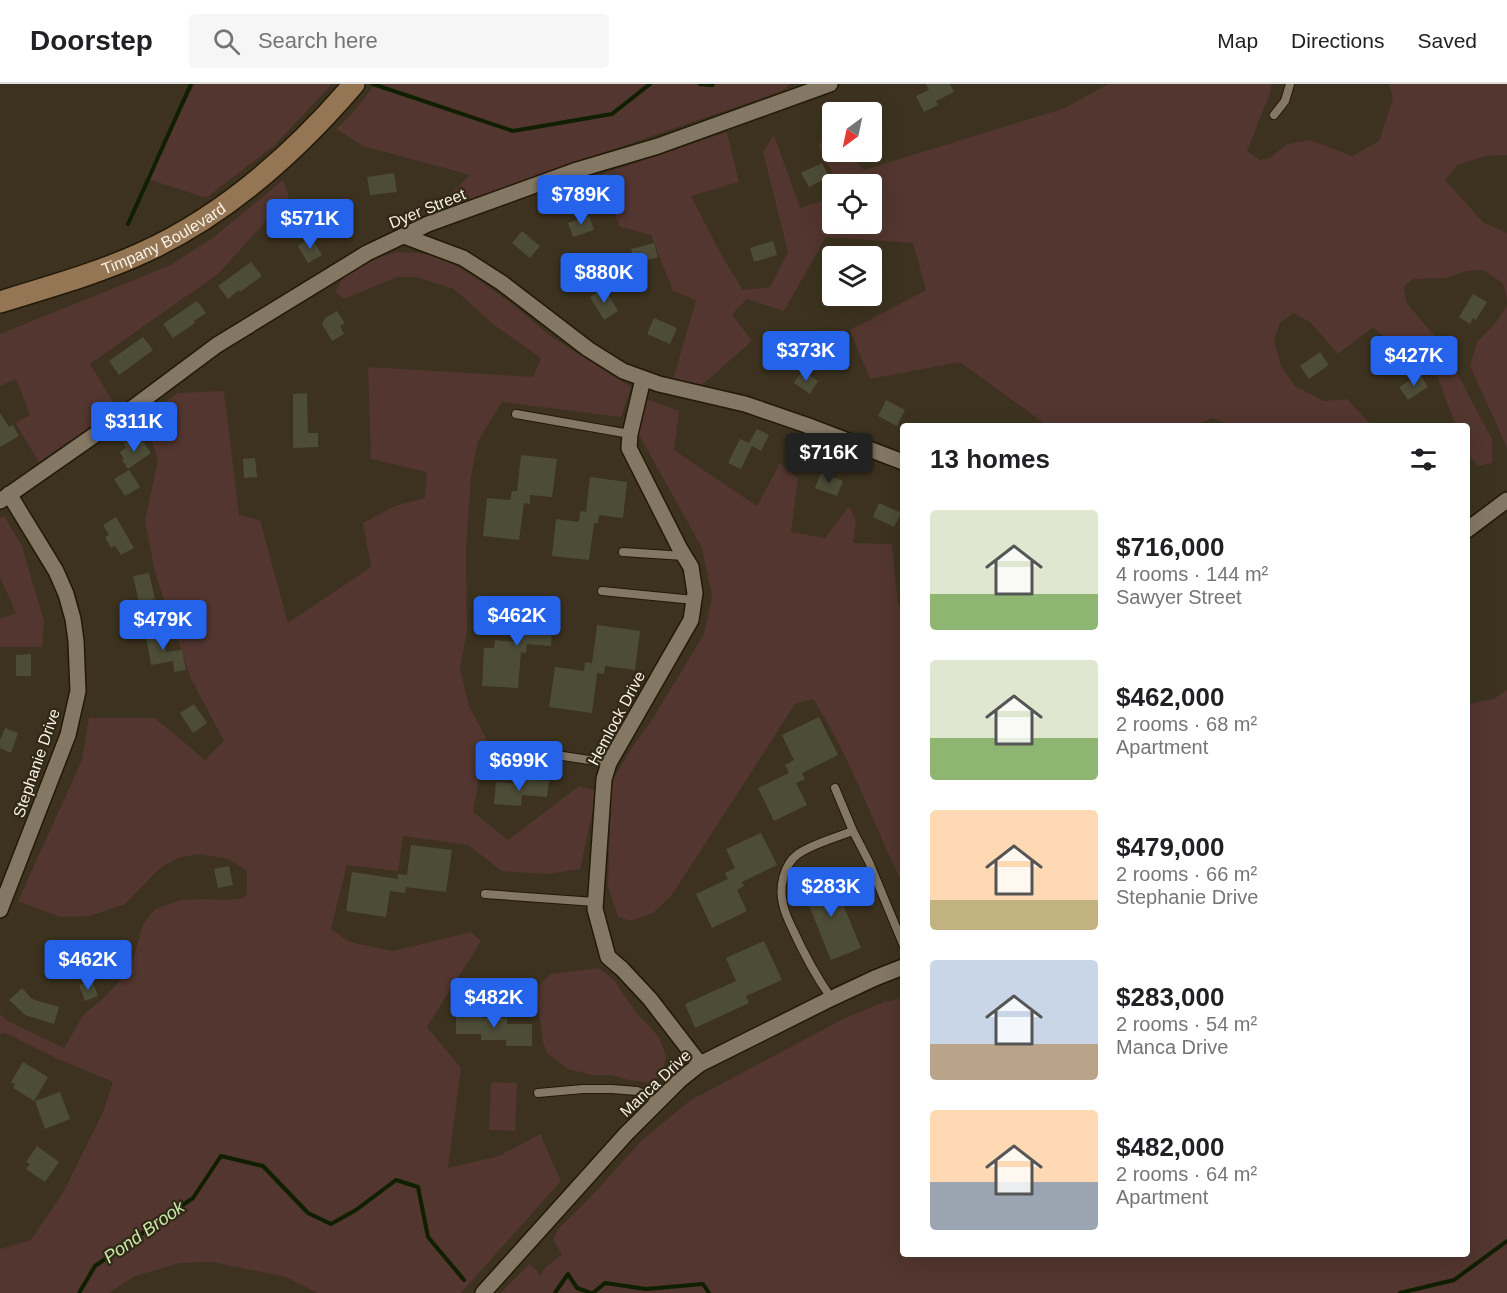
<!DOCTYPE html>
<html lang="en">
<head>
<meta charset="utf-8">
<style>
  :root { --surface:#fff; --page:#f6f6f6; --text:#202124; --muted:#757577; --line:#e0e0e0; --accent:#2563eb }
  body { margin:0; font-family:Arial,sans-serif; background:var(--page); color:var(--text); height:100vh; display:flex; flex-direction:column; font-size:22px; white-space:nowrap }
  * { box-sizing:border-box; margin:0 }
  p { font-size:20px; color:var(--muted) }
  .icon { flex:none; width:33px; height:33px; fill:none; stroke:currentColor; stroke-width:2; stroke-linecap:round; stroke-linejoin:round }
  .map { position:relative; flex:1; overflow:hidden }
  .side { position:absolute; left:900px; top:339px; width:570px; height:834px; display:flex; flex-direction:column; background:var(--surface); border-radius:6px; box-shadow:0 6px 24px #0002 }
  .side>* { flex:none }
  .needle { width:39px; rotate:213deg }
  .tools { position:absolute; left:822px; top:18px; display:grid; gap:12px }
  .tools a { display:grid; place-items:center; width:60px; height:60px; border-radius:6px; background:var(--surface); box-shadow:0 6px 24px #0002; font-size:30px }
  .price { position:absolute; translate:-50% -51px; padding:0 14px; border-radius:6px; background:var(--accent); color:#fff; font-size:20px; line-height:39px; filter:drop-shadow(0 2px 3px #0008) }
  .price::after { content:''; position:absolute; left:50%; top:36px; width:18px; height:14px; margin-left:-9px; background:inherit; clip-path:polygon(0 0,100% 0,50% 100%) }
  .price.active { background:#222; color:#fff }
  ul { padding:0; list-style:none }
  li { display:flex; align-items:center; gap:18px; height:150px; padding:0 30px }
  li span { display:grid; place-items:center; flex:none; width:168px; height:120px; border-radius:6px; color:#555 }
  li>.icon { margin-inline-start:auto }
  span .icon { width:72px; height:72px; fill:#fffc; stroke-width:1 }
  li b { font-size:26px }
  h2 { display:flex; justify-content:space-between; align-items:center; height:72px; padding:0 30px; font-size:26px }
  header { display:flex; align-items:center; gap:36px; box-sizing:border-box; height:84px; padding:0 30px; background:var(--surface); border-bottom:2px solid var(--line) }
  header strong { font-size:28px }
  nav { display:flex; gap:33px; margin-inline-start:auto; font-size:21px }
  .search { width:420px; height:54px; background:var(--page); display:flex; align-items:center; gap:15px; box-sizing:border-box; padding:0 21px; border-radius:6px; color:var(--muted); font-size:22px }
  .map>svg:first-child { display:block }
  .green { fill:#52362f }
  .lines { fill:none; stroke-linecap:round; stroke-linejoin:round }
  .stream { stroke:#101f00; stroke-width:4 }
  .building { fill:#4d4c37 }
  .service-casing { stroke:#221907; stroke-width:10 }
  .minor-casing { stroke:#221907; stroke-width:18 }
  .secondary-casing { stroke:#221907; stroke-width:24 }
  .service { stroke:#847864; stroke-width:8 }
  .minor { stroke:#847864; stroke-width:15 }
  .secondary { stroke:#947654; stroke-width:21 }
  .labels { text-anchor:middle; stroke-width:4.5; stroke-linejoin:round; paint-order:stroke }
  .street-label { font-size:16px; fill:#f8f1e6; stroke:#312816 }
  .water-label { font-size:18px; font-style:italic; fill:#c8e9ab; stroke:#312816 }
</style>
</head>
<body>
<header>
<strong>Doorstep</strong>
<div class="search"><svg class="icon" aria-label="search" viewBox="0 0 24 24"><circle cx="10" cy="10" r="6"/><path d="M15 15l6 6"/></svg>Search here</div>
<nav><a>Map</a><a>Directions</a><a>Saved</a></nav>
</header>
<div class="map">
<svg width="1507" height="1209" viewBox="0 0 1507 1209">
  <rect width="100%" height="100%" fill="#3c321f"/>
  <path class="green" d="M195,0H332L274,62L206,114L145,94Z
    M375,0H790L782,7L433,128L470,91L363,62L336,45L351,31Z
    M1108,0H1272L1269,12L1247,67L1260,76L1270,74L1287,60L1310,56L1352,72L1379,57L1393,15L1389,0H1507V71L1486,72L1458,81L1445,96L1483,138L1507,149V218L1503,199L1483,186L1466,187L1447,194L1414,195L1404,202L1406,218L1442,261L1492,355V379L1478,382L1467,369V342H1456L1437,292L1407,273L1373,243L1338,270L1310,238L1293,229L1280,239L1274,257L1282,284L1295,302L1324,317L1347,315L1372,342H1232L1213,334L1193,342H1048L960,278L870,295L850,246L926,206L913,159L826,153L784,227L747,215L732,230L752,257L702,301L673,296L696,216L673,207L651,151L620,143L600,91L727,48L739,98L691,112L722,172L743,206L770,203L788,168L763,68L774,51L800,124L832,114V140H872V100H838L818,61L831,50L832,51V68H847L864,86L1065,24Z
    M283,96L289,112L218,190L90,280L117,324L39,378L15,339L30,331L16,295L0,302V250L171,181L214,153Z
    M395,168L420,169L442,173L476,194L515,222L550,252L631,303L621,333L502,318L478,357L471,393L466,463L467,548L460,584L469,622L486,654L473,728L508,756L579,702L597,707L580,785L549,790L502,787L468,761L403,752L398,787L347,781L331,845L350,858L393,867L471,848L481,857L427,943L461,984L448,1084L499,1072L540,1050L561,1097L461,1209H317L286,1193L212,1178L180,1179L135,1192L109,1209H0V1165L31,1156L64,1107L103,1028L113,998L58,975L5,949L0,950V930L6,936L64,964L84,930L105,913L124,892L134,872L143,840L155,825L181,816L202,815L224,816L244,814L247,810V787L229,775L199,770L178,774L160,784L125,820L89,832L60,833L18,817L82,676L89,634H155L205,676L224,657L191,595L155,489L145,437L158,375L143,333L178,309L224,307L239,431L260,436L288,539L371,483L363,439L395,422L425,414L427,388L371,375L368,283L533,293L541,274L494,241L454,205L416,193H397L344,215L335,208L344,192L370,177Z
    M1507,221V364L1470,282L1477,258L1497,237Z
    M646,315L679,327L674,366L757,422L780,379L798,395L791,448L825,454L849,422L856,436L853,459L892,460L898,521H903V800C872,739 851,673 813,615L795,620L672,811L653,829L631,837L618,833L608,802L611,699L631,665L653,634L704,550L712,512L702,464L638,349Z
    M4,432L22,462L44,537L42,563H0V535L16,529L0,493V434Z
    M1507,606V1209H501L529,1180L537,1186L540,1193L545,1184L562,1170L553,1156L559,1144L584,1120L643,1055L691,1016L843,935L884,918L903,914V1170H1467V620L1494,615Z
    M599,884L614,896L635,927L659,953L666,972L663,987L652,999L628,996L611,991H591L568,985L547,969L543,958L536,905L550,890Z
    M491,998L517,999L515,1047L489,1046Z"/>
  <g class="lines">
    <path class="stream" d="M373,0L513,47L612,30L650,0
      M700,0L712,1L713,0
      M128,140L191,0
      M79,1209L95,1182L193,1114L221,1072L263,1082L308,1129L331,1140L356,1126L396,1096L418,1103L428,1153L464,1196
      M555,1209L568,1190L577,1204L591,1209
      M593,1209L605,1199L646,1205L703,1200L709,1209
      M1400,1209L1454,1196L1507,1157"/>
  </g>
  <path class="building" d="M926,0H950L954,8L936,17L938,21L924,28L916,12L929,6Z
    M822,79L829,93L809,103L801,89Z
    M394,89L397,108L370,111L367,93Z
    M312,120L324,139L305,151L293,132Z
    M589,132L594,146L573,153L568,139Z
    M522,147L540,162L530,174L512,159Z
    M311,153L322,171L308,179L298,162Z
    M773,157L777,171L754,178L750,164Z
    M654,159L658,173L635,180L631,165Z
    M251,178L262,192L240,208L239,206L228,215L218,202Z
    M604,204L618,227L604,236L590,213Z
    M1473,210L1487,218L1476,236L1473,234L1470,240L1459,233Z
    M197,217L206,229L194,237L195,239L173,254L163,240Z
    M337,227L345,239L340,242L344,250L332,257L322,240L325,234Z
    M654,234L677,244L670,260L647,250Z
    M143,253L153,266L119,291L109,277Z
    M1320,268L1329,281L1309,295L1300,282Z
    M802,287L818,297L810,310L794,299Z
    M1420,290L1428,303L1408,316L1399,303Z
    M307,309L308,349H318V363L293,364V310Z
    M886,316L905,326L897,342L878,332Z
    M0,329L9,343L13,341L19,352L0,363Z
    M757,345L769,351L761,367L752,362L741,385L728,379L740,355L749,359Z
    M132,354L135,359L141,355L151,369L128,385L122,376L124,375L120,368L126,364L124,360Z
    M521,371L557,375L552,413L530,411V420L524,419L519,456L483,452L487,414L510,416L512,407H517Z
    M255,374L257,393L244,394L243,375Z
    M129,386L140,403L125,412L114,395Z
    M821,389L843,397L837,412L815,404Z
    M590,393L627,398L623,434L599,431L598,439H594L589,476L552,472L556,435L579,438L580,427L586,428Z
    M879,419L901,429L894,443L873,433Z
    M116,433L134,464L121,471L115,462L111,464L105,453L109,451L103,441Z
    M149,489L155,515L139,518L133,492Z
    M518,521L554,524L551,562L527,560L526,569L521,568L518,604L482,602L484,564H494L495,556L515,558Z
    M162,541L166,568L182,566L186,586L174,588L173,577L151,581L146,553L152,552L151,542Z
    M597,541L640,547L635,586L605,582L604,590L597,589L592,629L549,623L555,583L584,587L585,578L592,579Z
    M31,570V592H16V571Z
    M194,620L207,639L193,649L180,629Z
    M819,633L838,671L802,689L805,695L796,699L807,721L774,737L758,704L789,689L785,681L794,676L782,651Z
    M5,644L18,649L11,669L0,664V656Z
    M522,695L549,697L547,713L522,711L521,722L494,720L496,698L521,700Z
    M761,749L777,781L742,798L744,802L737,806L747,827L712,844L696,810L728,795L725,789L735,784L726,765Z
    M411,761L452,766L446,808L406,803L405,809L390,807L386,833L346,827L352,788L398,795V790L407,791Z
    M229,782L233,801L218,804L214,785Z
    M831,791L861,864L831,876L802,804Z
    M764,857L782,896L746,912L749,919L695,944L685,920L736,897L726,874Z
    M105,862L123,869L113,892L99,886L103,876L99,875Z
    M92,896L98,912L85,917L79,901Z
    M22,904L32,915L59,923L54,940L25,931L9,916Z
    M456,929H482V934H507V940H532V962H506V956H481V950H456Z
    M23,978L48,993L34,1017L13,1004L15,1000L11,998Z
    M60,1008L70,1035L45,1045L35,1017Z
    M37,1062L59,1078L45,1098L26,1085L30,1080L26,1078Z"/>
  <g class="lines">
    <defs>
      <path id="service" d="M1274,31L1285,17L1290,0
        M516,330L630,350
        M623,468L684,472
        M602,507L694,516
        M510,664L609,679
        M835,704L853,747
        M485,810L595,818
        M831,914C816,892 804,870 793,846C789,838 785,829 783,820C779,804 783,781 798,770C812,760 837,753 853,747L869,778L903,860
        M538,1009L583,1005H612L637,1007L660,1017"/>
      <path id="minor" d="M404,152L463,174L502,199L588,265L623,287L659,300L745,320L806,341L903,378
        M643,295L630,350L629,364L680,465L691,483L695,509L691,536L609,679L604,695L595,825L608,873L622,885L650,915L700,980
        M0,417L119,334L217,261L367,169L428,140L574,87L658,62L830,0
        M1467,446L1507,416
        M0,826L68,651L78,607L76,557L73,535L66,510L56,487L9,410
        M483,1209L626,1050L680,996L700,980L826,917L875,894L903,883"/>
      <g id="secondary">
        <path id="s1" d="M0,218C48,203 96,190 142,169C226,131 295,69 354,0"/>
      </g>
    </defs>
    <use href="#service" class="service-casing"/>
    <use href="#minor" class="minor-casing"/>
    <use href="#secondary" class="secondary-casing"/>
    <use href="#service" class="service"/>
    <use href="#minor" class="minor"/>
    <use href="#secondary" class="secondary"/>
  </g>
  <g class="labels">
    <g class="street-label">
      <text transform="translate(427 124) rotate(-22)" y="6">Dyer Street</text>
      <text dy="6" stroke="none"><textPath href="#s1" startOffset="176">Timpany Boulevard</textPath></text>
      <text transform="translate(616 634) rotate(-62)" y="6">Hemlock Drive</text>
      <text transform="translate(36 679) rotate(-71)" y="6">Stephanie Drive</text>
      <text transform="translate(655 999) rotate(-43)" y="6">Manca Drive</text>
    </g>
    <g class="water-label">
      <text transform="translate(144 1148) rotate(-35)" y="6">Pond Brook</text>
    </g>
  </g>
</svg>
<div class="tools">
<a><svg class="needle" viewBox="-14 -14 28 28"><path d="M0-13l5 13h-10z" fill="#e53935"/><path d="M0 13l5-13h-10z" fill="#757577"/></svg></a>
<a><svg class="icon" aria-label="locate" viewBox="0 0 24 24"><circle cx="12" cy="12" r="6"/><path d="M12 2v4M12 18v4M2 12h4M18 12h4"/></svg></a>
<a><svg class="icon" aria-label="layers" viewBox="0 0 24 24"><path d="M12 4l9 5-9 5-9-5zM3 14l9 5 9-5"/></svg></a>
</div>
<b class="price" style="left:581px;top:142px">$789K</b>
<b class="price" style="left:310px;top:166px">$571K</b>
<b class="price" style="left:604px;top:220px">$880K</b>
<b class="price" style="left:806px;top:298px">$373K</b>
<b class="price" style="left:1414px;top:303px">$427K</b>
<b class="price" style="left:134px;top:369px">$311K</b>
<b class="price active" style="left:829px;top:400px">$716K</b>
<b class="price" style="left:517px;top:563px">$462K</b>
<b class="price" style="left:163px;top:567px">$479K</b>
<b class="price" style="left:519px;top:708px">$699K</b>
<b class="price" style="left:831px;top:834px">$283K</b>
<b class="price" style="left:88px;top:907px">$462K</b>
<b class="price" style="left:494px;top:945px">$482K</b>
<section class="side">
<h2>13 homes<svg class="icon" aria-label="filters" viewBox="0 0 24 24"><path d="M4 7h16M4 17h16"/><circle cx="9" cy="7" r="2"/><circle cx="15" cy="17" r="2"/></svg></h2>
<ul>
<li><span style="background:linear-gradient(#dfe7d0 70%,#8fb573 0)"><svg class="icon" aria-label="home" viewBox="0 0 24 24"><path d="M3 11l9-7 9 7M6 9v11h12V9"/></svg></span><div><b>$716,000</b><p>4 rooms · 144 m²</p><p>Sawyer Street</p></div></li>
<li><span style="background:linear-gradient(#dfe7d0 65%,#8fb573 0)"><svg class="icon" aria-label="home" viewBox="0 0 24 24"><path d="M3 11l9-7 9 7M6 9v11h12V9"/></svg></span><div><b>$462,000</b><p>2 rooms · 68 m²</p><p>Apartment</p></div></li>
<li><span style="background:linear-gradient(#ffd9b3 75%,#c2b280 0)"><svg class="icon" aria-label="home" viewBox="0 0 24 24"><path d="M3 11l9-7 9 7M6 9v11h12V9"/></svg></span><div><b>$479,000</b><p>2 rooms · 66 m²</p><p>Stephanie Drive</p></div></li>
<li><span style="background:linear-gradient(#c9d6e8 70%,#b9a48a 0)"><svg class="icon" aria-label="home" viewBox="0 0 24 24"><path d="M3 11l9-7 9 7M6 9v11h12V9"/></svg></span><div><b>$283,000</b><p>2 rooms · 54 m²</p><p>Manca Drive</p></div></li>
<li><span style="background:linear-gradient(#ffd9b3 60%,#9aa5b1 0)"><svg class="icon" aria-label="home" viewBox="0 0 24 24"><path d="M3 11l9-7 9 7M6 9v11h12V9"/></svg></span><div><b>$482,000</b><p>2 rooms · 64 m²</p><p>Apartment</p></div></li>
</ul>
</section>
</div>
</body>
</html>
